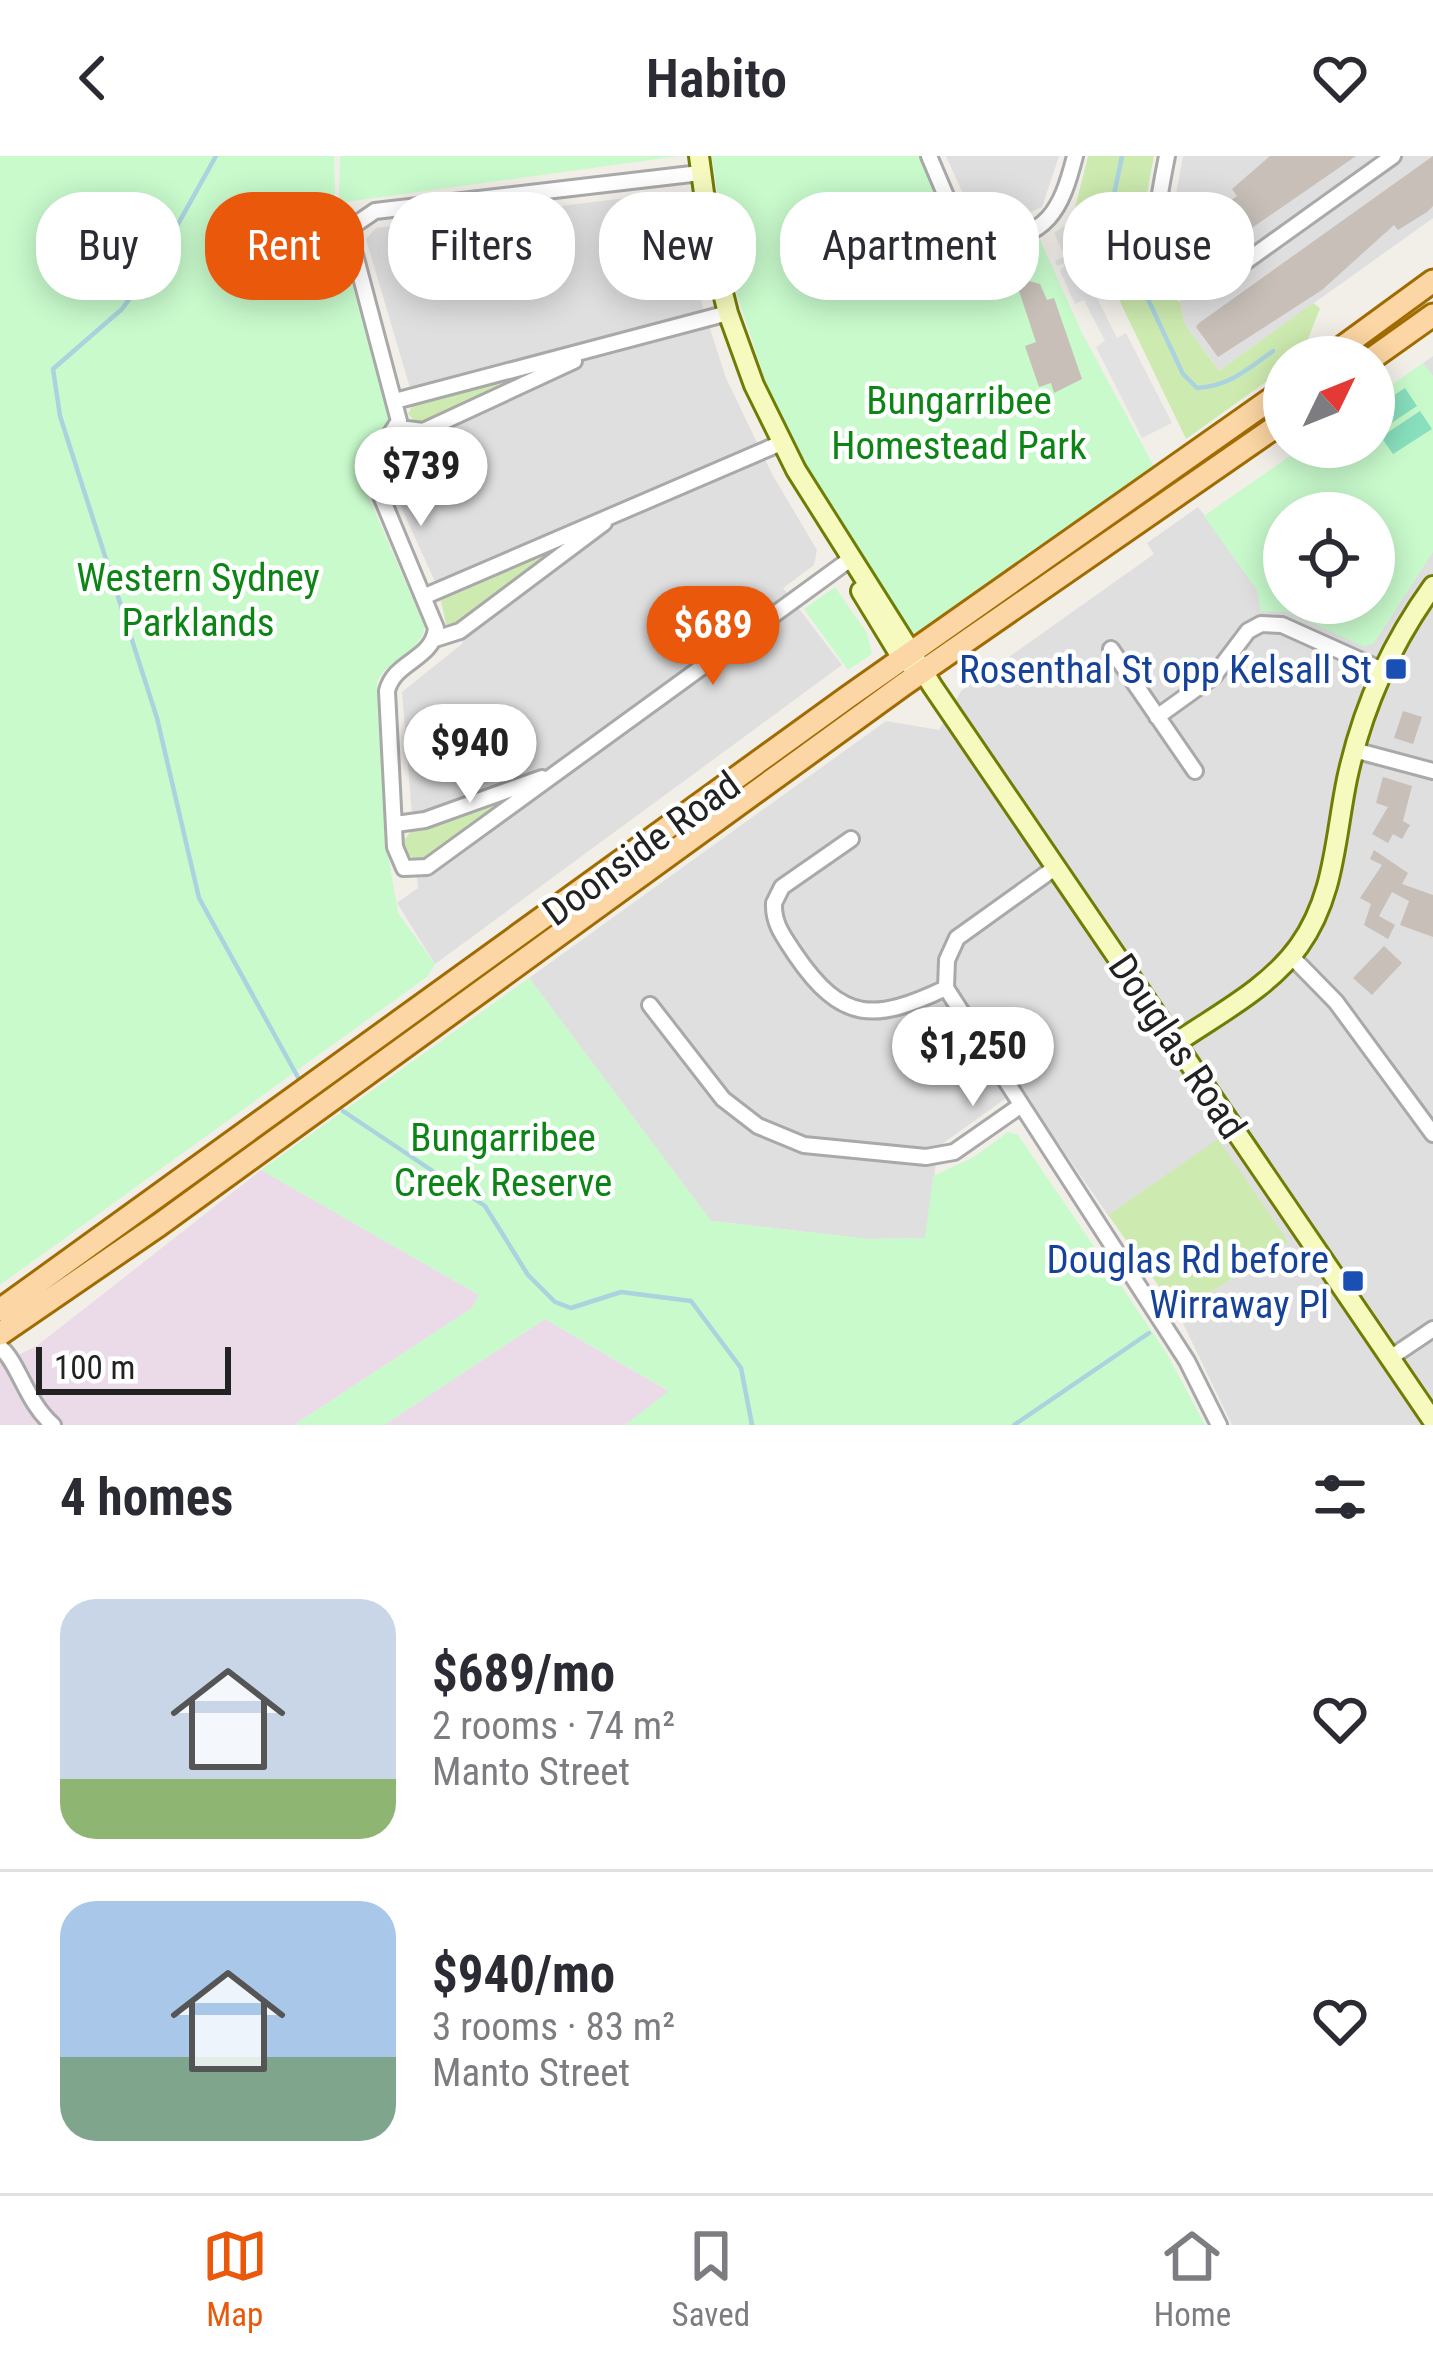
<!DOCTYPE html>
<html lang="en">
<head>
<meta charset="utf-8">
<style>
  :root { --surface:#fff; --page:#f7f7f7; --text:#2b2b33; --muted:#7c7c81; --line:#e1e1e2; --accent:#ea580c }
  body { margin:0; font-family:"Roboto Condensed",sans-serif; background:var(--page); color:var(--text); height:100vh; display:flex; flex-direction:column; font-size:45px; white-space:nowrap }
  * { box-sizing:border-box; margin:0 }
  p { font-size:39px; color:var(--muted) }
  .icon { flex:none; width:66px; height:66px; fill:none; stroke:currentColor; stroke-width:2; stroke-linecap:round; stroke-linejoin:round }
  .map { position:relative; height:1269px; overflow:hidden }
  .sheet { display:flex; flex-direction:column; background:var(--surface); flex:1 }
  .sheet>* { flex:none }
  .top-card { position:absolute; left:36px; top:36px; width:1362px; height:108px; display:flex; gap:24px }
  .needle { width:78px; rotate:47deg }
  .controls { position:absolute; left:1263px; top:180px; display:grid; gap:24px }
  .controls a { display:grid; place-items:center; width:132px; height:132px; border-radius:50%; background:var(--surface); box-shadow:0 6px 30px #0003; font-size:60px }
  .scale { position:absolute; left:36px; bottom:30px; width:195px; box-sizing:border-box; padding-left:12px; border:6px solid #222; border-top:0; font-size:33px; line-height:42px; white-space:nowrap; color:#222; -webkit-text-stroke:9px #fff; paint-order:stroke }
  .price { position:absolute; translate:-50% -102px; padding:0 27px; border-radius:42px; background:#fff; color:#222; font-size:39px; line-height:78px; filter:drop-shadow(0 3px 6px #0008) }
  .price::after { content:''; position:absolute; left:50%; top:72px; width:36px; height:27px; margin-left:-18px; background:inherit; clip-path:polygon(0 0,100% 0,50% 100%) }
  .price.current { background:var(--accent); color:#fff }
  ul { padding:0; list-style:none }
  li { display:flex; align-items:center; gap:36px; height:300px; padding:0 60px }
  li+li { border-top:3px solid var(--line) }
  li span { display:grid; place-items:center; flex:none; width:336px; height:240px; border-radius:36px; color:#555 }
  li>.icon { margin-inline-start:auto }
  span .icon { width:144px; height:144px; fill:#fffc; stroke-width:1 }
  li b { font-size:51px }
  h2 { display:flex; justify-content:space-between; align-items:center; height:144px; padding:0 60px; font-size:51px }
  .tag { padding:0 42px; border-radius:48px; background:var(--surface); box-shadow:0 6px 30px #0003; font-size:42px; line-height:108px }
  .tag.current { background:var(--accent); color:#fff }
  header { display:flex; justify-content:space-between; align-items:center; height:156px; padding:0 60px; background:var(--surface); font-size:54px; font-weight:600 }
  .tab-bar { display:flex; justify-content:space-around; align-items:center; height:168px; border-top:3px solid var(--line); background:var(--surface); font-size:33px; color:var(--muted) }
  .tab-bar a { display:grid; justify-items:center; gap:6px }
  .tab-bar .current { color:var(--accent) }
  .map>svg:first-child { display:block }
  .residential { fill:#e0dfdf; fill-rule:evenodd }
  .industrial { fill:#ebdbe8 }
  .grass { fill:#cdebb0 }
  .park { fill:#c8facc; fill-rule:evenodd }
  .pitch { fill:#88e0be }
  .parking { fill:#e2e2e2 }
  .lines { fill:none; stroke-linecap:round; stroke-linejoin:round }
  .stream { stroke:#aad3df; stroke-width:4.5 }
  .building { fill:#c7bfb8 }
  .street-casing { stroke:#a9a9a9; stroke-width:20 }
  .secondary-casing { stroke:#707d05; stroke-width:24 }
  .primary-casing { stroke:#a06b00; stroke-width:27 }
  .street { stroke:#fff; stroke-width:14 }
  .secondary { stroke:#f7fabf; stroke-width:18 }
  .primary { stroke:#fcd6a4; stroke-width:21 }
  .transit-dot { fill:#1a4fb4; stroke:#fff; stroke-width:4.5 }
  .labels { text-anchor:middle; stroke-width:9; stroke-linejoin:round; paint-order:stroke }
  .park-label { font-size:39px; fill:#0c8416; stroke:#fff }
  .transit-label { font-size:39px; fill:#164399; stroke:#fff; text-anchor:end }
  .street-label { font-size:39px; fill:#222; stroke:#fff }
</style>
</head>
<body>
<header><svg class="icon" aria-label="back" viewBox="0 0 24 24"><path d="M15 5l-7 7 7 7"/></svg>Habito<svg class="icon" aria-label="heart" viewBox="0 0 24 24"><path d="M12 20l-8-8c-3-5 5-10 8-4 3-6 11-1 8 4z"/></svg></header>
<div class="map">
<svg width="1433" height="1269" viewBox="0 0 1433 1269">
  <rect width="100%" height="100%" fill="#f2efe9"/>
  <path class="residential" d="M946,0H1059L1042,51L990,73L976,67Z
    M1183,0H1433V62L1219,215L1184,167L1180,146V110L1171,65Z
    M668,37L681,48L699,139L726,222L772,318L817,394L814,409L783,432L842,509L435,808L397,747L418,732L402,536L463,487L386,318L396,300L426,286L366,83L376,72Z
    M1433,200V1269H1232L1178,1157L1289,1086L1218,984L1108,1059L1020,932L938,991L926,1082L868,1083L711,1065L529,822L886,565L939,574L961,535L1154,398L1147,387L1198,351L1205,360L1374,291V242ZM1284,357H1374V447H1284Z"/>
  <path class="industrial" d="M261,1014L479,1139L472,1152L294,1269H0V1208L38,1189Z
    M545,1163L670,1236L625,1269H384Z"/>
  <path class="grass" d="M1088,0H1154C1145,48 1128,116 1180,146L1184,167L1219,215L1313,147L1320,152L1301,201H1284V213L1186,283L1075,52Z
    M545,212L420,270L408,258L414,246Z
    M578,378L459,470L446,468L440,441Z
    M514,635L519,638L424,706L404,698L402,687L411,675Z
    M1218,983L1289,1086L1178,1157L1108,1059Z"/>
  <path class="park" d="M0,0H334L336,71L389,260C386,285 358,284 356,312L425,471C420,497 388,503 377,526L388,698L398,757L435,808L428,820L0,1129Z
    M340,0H679L339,47Z
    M712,0H919L960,88L994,97L1038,79L1082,177L1157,316L926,477L911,476L803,307L764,234L766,227L728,111Z
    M1423,207L1433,220V396L1374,487L1363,490L1287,456L1261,455L1257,434L1204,360L1303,291H1374V241ZM1284,357H1374V447H1284Z
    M835,431L867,477L872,498L848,514L804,453Z
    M529,822L711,1065L868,1083L925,1082L933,1020L974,1001L1008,976L1018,979L1166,1196L1205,1269H625L669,1235L545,1163L384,1269H294L472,1152L479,1139L261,1014Z"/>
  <path class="pitch" d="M1405,232L1417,250L1378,276L1374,252Z
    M1420,255L1432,273L1393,298L1381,281Z"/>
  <path class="parking" d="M1064,70L1072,85L1082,81L1105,135L1096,140L1117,182L1126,177L1172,267L1142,282L1096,191L1105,185L1084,144L1075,148L1060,115L1068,106L1057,110L1055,105L1065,100L1054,77Z"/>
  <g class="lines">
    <path class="stream" d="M216,0L158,104L122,153L53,213L60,260L157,562L199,742L300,925
      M1122,0L1111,53L1116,75L1183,218L1197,232C1229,230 1248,213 1273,195
      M343,955L485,1050L528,1119L555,1146L571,1152L621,1136L691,1145L741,1212L752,1269
      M1014,1269L1149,1177"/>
  </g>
  <path class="building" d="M1270,0H1356L1236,83L1216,55L1237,40L1232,33Z
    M1433,0V50L1427,56L1398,74L1394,69L1322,134L1218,201L1196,171L1199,167Z
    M1029,125L1040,128L1047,144L1054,142L1082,223L1054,237L1051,227L1039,231L1025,190L1036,186L1017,129Z
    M1403,555L1422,561L1413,588L1394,582Z
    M1383,621L1412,630L1403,665L1410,669L1402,683L1393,678L1388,687L1372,678L1388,651L1376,647Z
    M1374,694L1408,717L1402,728L1433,739V781L1400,769L1409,745L1392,736L1379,760L1395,769L1388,783L1364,769L1371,748L1360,742L1382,709L1370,703Z
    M1384,790L1402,807L1372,839L1353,822Z"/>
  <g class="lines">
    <defs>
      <path id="street" d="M929,0L960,73L985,88C1048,81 1061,55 1075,0
        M1167,0C1159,42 1148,83 1169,122L1191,134L1224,121L1393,0
        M700,17L375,55L353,70V91L399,265L369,311L436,472C433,504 394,505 387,535L395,691L404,712L427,711L849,404
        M395,245L728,157
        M399,272L423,275L574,205
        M423,441L781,287
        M435,483L460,475L604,367
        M1111,493L1195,615
        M1157,561L1214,520L1248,475L1261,468L1282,469L1382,514
        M1354,594L1433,615
        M396,668L425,664L542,622
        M851,683L782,731L774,747C773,768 784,781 795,798C842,867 874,866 946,832
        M1056,711L957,782L947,804L946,832L1187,1205L1219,1269
        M1291,800L1336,846L1433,978
        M650,849L723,943L758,970L804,989L926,1001L954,996L1020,950
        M0,1191C19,1207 26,1246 53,1269
        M1390,1202L1433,1173"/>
      <path id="secondary" d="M699,0L711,89L728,157L754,229L796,314L933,531L1433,1265
        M861,435L903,504L914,510
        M1176,887C1218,858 1269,832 1299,790C1335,740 1335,681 1347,623C1362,553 1391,488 1433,430"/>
      <path id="primary" d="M1329,201L1433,125
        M1374,201L1433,159
        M0,1154L848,541L1284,234
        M0,1178L159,1069L903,529L1284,265"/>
    </defs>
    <use href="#street" class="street-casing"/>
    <use href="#secondary" class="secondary-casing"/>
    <use href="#primary" class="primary-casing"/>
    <use href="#street" class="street"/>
    <use href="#secondary" class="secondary"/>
    <use href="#primary" class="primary"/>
  </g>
  <g class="transit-dot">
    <rect x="1384" y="501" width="24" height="24" rx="6"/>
    <rect x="1341" y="1113" width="24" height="24" rx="6"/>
  </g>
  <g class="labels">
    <g class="park-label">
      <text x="959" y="258">Bungarribee<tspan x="959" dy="45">Homestead Park</tspan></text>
      <text x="198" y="435">Western Sydney<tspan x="198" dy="45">Parklands</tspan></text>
      <text x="503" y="995">Bungarribee<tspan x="503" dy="45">Creek Reserve</tspan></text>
    </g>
    <g class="transit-label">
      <text x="1372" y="527">Rosenthal St opp Kelsall St</text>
      <text x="1329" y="1117">Douglas Rd before<tspan x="1329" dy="45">Wirraway Pl</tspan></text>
    </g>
    <g class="street-label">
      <text transform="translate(641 692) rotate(-36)" y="14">Doonside Road</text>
      <text transform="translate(1178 890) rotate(56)" y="14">Douglas Road</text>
    </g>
  </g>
</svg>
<div class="controls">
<a><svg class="needle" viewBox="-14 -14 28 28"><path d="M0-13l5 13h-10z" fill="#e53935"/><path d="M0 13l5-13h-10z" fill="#7c7c81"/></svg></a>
<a><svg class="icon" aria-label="locate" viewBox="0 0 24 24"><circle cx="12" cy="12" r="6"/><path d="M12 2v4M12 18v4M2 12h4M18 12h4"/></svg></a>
</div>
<div class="scale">100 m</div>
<b class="price" style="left:421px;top:373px">$739</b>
<b class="price current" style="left:713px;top:532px">$689</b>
<b class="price" style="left:470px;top:650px">$940</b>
<b class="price" style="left:973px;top:953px">$1,250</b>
<div class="top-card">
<a class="tag">Buy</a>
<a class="tag current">Rent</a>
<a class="tag">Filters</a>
<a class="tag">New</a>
<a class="tag">Apartment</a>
<a class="tag">House</a>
</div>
</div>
<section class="sheet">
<h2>4 homes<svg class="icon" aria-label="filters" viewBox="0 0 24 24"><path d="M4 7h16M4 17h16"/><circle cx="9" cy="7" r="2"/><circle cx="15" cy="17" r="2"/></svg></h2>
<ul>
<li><span style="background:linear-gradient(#c9d6e8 75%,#8fb573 0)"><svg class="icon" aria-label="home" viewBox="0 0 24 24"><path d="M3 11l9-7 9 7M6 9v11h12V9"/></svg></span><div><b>$689/mo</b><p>2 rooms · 74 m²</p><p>Manto Street</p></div><svg class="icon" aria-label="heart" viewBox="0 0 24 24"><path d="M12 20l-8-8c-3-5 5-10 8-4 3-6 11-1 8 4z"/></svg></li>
<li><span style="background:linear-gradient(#a9c7e8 65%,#7fa58c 0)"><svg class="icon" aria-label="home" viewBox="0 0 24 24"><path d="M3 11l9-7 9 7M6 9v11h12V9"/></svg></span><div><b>$940/mo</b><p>3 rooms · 83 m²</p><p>Manto Street</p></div><svg class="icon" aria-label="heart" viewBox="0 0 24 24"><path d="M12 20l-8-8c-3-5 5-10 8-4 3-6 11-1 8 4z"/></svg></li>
</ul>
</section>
<nav class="tab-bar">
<a class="current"><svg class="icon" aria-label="map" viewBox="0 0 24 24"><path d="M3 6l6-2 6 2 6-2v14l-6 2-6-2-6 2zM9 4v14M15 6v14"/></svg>Map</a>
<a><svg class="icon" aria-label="saved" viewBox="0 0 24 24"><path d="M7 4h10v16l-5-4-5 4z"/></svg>Saved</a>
<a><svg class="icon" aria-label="home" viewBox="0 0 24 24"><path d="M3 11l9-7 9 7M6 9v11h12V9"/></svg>Home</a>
</nav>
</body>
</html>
